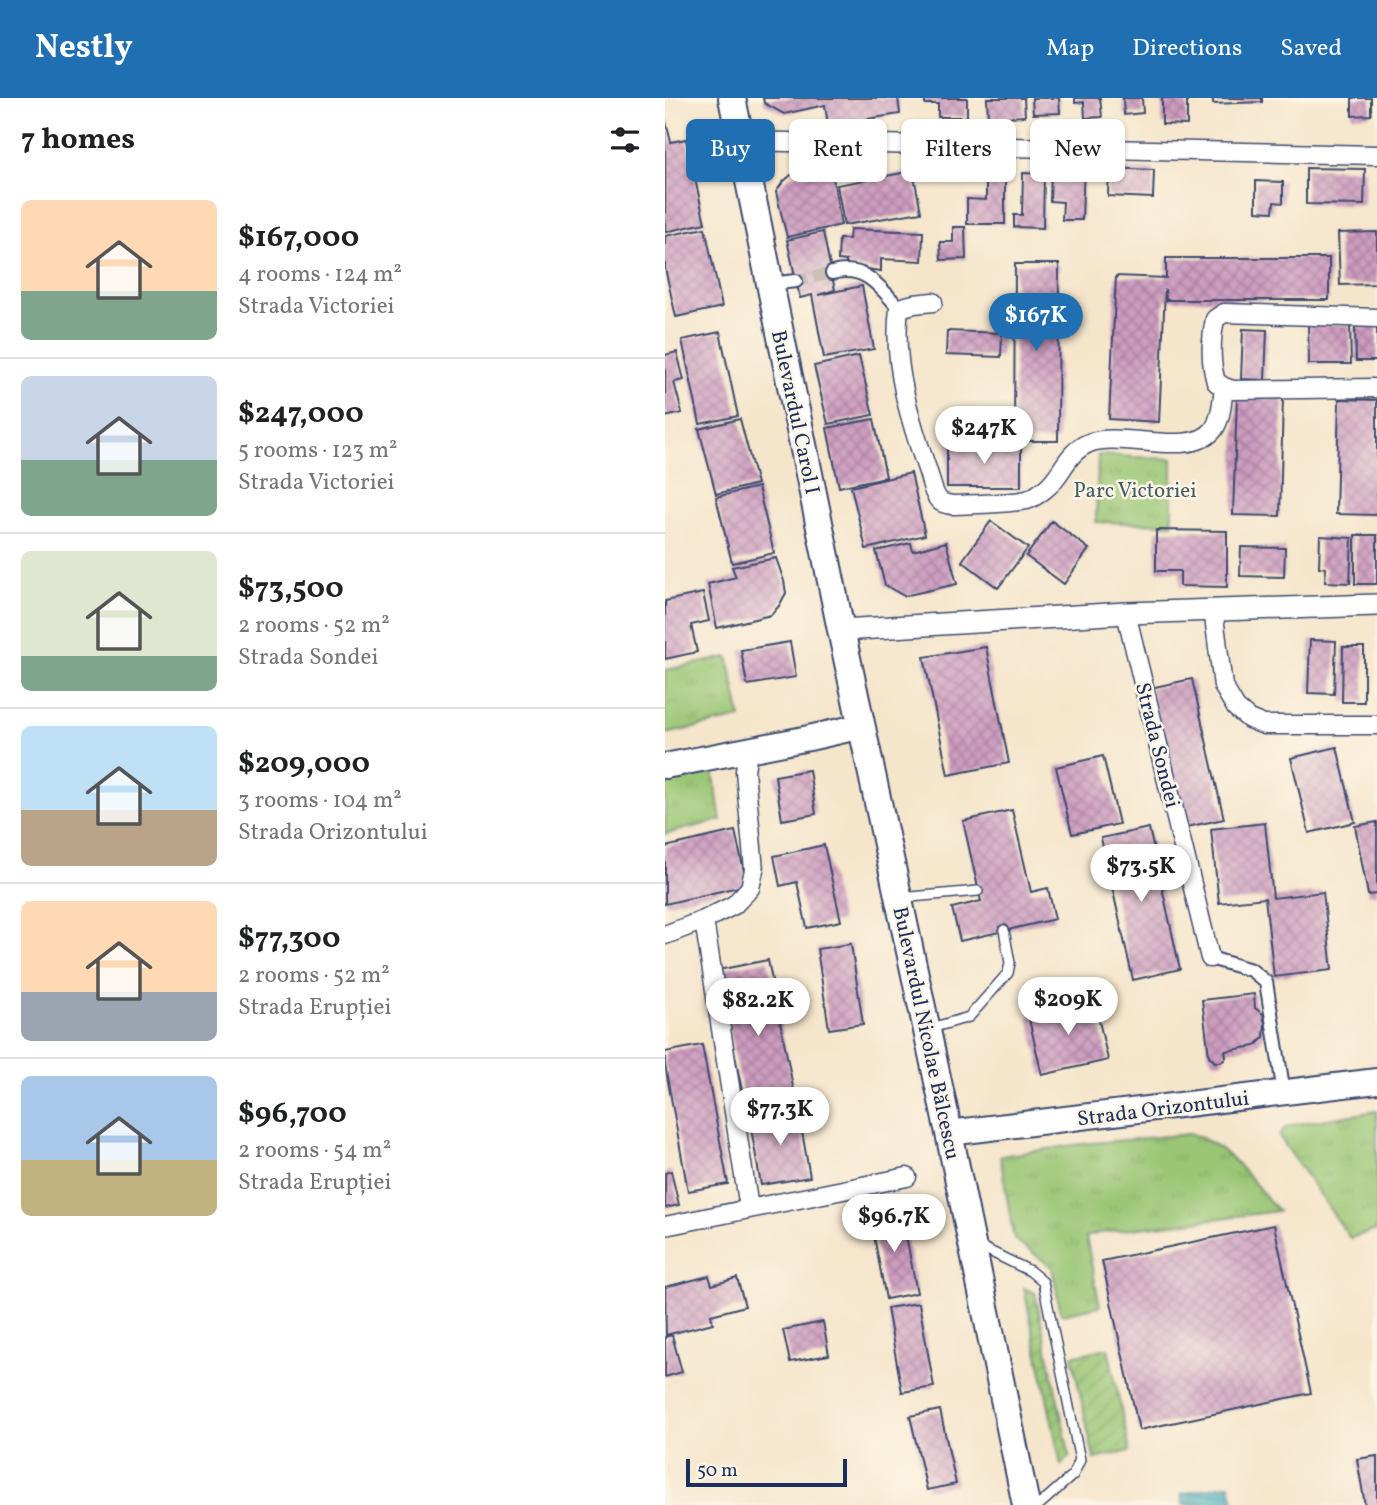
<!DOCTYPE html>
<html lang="en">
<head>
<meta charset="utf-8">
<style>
  :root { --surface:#fff; --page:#f2f2f2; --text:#202124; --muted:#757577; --line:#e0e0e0; --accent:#1f6fb2 }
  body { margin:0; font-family:Vollkorn,serif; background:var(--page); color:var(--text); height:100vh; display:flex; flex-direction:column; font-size:26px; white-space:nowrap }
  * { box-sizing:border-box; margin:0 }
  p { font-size:23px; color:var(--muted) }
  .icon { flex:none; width:38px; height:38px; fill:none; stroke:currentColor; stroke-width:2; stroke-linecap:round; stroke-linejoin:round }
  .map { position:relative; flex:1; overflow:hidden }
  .panel { display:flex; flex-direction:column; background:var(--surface); width:665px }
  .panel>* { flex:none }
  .top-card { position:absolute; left:21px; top:21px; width:584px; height:63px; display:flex; gap:14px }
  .scale { position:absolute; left:21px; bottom:18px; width:161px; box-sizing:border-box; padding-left:7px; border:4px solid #1b2f5e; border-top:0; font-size:19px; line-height:24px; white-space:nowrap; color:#1b2f5e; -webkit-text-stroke:5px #fcf5e5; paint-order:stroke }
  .price { position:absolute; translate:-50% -60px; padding:0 16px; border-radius:24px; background:#fff; color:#222; font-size:23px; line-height:46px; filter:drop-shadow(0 2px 4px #0008) }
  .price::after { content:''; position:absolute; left:50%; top:42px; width:21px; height:16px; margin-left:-10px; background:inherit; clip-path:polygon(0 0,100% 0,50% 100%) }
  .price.active { background:var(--accent); color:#fff }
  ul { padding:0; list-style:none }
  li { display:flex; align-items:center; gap:21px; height:175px; padding:0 21px }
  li+li { border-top:2px solid var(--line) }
  li span { display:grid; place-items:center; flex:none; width:196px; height:140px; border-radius:10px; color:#555 }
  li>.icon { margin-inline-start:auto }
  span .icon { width:84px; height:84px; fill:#fffc; stroke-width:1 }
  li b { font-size:30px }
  h2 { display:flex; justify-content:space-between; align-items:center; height:84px; padding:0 21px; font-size:30px }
  .pill { padding:0 24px; border-radius:10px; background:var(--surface); box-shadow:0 2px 5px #0004; font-size:24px; line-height:63px }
  .pill.active { background:var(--accent); color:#fff }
  header { display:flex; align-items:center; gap:42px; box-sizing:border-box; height:98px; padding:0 35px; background:var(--accent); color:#fff }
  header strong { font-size:33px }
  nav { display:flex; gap:38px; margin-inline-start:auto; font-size:24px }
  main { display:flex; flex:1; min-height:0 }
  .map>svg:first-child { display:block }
  .grass { fill:url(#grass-tufts); stroke:#5a7a69; stroke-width:2 }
  .garden { fill:url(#garden-furrows); stroke:#5a7a69; stroke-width:2 }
  .water { fill:url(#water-rules); stroke:#2b6c8c; stroke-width:2 }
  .building { fill:url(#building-cross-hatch) }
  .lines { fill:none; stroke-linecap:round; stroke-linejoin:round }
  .pedestrian-tunnel { stroke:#c9c1b5; stroke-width:12; stroke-dasharray:12 6; stroke-linecap:butt }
  .service-casing { stroke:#3c4a6e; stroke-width:12 }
  .pedestrian-casing { stroke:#3c4a6e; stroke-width:16 }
  .minor-casing { stroke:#3c4a6e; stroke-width:21 }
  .tertiary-casing { stroke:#3c4a6e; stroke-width:24 }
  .secondary-casing { stroke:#3c4a6e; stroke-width:28 }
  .primary-casing { stroke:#3c4a6e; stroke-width:30 }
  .service { stroke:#fff; stroke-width:9 }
  .pedestrian { stroke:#fff; stroke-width:12 }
  .minor { stroke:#fff; stroke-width:18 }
  .tertiary { stroke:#fff; stroke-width:21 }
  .secondary { stroke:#fff; stroke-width:24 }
  .primary { stroke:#fff; stroke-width:26 }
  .labels { text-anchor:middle; stroke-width:5; stroke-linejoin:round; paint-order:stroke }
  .street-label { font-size:21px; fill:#1b2f5e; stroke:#fcf5e5 }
  .park-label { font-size:21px; fill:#415c65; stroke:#fcf5e5 }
</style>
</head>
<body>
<header>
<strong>Nestly</strong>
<nav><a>Map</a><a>Directions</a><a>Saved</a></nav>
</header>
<main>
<section class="panel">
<h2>7 homes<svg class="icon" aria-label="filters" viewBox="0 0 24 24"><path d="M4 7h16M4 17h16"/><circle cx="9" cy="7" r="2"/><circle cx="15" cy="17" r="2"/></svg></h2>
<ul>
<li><span style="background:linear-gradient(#ffd9b3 65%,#7fa58c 0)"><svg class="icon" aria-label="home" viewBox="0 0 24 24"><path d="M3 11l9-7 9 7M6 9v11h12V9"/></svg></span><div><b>$167,000</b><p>4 rooms · 124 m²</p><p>Strada Victoriei</p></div></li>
<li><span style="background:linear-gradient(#c9d6e8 60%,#7fa58c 0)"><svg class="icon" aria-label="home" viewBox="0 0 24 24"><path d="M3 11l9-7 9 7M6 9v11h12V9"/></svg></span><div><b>$247,000</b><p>5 rooms · 123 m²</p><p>Strada Victoriei</p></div></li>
<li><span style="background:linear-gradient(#dfe7d0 75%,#7fa58c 0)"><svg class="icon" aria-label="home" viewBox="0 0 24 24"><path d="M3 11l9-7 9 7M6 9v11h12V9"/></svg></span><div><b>$73,500</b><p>2 rooms · 52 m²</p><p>Strada Sondei</p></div></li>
<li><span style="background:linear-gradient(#bfe0f5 60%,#b9a48a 0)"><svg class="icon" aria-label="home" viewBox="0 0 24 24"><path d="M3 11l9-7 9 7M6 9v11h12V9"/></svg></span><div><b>$209,000</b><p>3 rooms · 104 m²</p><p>Strada Orizontului</p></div></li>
<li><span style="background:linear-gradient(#ffd9b3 65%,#9aa5b1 0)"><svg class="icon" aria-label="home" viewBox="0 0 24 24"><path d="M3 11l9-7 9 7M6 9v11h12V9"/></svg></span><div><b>$77,300</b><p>2 rooms · 52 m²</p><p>Strada Erupției</p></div></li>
<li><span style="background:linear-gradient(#a9c7e8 60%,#c2b280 0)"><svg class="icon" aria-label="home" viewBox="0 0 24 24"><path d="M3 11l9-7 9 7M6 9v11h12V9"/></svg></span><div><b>$96,700</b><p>2 rooms · 54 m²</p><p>Strada Erupției</p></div></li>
</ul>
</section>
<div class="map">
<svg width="712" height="1407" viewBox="0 0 712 1407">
  <defs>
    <pattern id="grass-tufts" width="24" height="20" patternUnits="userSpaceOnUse" patternTransform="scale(1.75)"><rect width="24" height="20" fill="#9ac674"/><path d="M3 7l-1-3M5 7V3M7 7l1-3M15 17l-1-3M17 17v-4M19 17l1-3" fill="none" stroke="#84aa67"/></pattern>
    <pattern id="garden-furrows" width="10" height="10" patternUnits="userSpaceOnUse" patternTransform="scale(1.75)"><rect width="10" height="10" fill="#9ac674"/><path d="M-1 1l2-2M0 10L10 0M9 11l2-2" fill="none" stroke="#84aa67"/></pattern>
    <pattern id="water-rules" width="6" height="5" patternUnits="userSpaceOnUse" patternTransform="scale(1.75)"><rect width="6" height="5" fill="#3ba9ba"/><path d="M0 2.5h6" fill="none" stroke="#318a9a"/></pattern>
    <pattern id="building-cross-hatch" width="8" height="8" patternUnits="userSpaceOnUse" patternTransform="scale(1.75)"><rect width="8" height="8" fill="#ce9cc0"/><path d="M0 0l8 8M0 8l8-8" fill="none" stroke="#a6809f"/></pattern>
  </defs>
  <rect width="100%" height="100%" fill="#fcf5e5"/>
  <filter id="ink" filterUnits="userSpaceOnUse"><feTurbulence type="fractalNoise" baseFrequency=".0143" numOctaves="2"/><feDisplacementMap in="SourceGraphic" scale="14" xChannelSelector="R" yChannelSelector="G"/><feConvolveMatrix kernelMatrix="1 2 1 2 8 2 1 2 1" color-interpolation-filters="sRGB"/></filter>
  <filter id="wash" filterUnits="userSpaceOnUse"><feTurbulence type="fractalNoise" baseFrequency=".00686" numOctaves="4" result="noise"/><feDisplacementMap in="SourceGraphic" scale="28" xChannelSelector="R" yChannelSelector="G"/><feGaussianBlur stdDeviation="1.57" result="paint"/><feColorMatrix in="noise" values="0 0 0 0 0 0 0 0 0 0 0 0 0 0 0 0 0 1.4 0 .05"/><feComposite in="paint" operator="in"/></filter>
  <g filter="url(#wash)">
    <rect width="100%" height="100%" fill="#f5e5cb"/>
    <path class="grass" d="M433,357L507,361V426L431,424Z
      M63,559L76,620L0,636V572Z
      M48,673L56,722L0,736V686Z
      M712,1013V1132L685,1140L614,1038L620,1030L632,1026Z
      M525,1036C561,1044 589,1086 613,1113L434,1135L421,1139L435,1208L396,1216L387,1169L349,1141L335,1058L417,1046Z"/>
    <path class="garden" d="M359,1190L370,1195L405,1359L396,1367Z
      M443,1250L465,1353L429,1361L407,1258Z"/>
    <path class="water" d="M565,1386L570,1407H518L516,1396Z"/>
    <g id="blocks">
      <path class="building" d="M98,0H233L235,16L163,27L160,7L119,16L99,5Z
        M260,0H302V19H273V6H260Z
        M322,0H359L360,18L323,20Z
        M367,0H394L395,15L368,16Z
        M410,0H435L437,19L420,20L419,4L410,5Z
        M458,0H477L478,15L459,17Z
        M497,0H522V27L497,26Z
        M548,0H597V4L548,6Z
        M687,0H706V17L687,18Z
        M0,20L6,44L21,41L40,125L0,134Z
        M401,63L419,64L417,122H397L398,104L385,103L386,75L401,76Z
        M444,70L489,72L488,100L443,98Z
        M641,70L700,71L699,107L641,106Z
        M248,73L256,114L179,127L172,87Z
        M167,74L176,127L122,139L111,94L118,84L126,77Z
        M358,75L379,76L378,130L349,129V117H357Z
        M321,83H340V126H302V101L321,102Z
        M591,83L618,84V105L609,104L608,114L591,113Z
        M288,129H300L301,161L276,162L275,144H288Z
        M40,130L57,209L11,219L0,170V138Z
        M185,131L258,134L257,163L216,161V173L181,168V163L173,162L174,141H184Z
        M158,134L170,192L153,197L197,188L209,251L159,260L147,197L135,200L122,142Z
        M712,134V186L675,187L673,135Z
        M501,160H664V202H501L500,191L494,324L444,321L451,178L501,180Z
        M350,166H394L393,343H349Z
        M643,227H685L686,266H644Z
        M712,228V263H691L690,229Z
        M578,231L602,232L600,282L576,281Z
        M282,233L337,235L336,259L281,257Z
        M55,234L73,318L35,326L17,242Z
        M12,254L19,282L9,284L17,315L0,319V257Z
        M194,258L208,317L163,326L149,268Z
        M572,298L618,299L615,418L568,417Z
        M674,301L712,302V417L671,416Z
        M75,321L92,386L51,396L34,331Z
        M209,321L221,379L174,389L162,330Z
        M282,346H356V389H282Z
        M246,375L260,437L201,451L186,389Z
        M93,389L109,455L67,465L51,399Z
        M326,423L363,450L333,490L297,463Z
        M387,423L424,451L399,486L361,458Z
        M491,432L562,433V489L515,488V473H491Z
        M690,437H712V486H690Z
        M655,438L687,440L685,485L660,484L661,470L654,469Z
        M281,444L292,486L239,498L220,487L211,453L246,445L248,453Z
        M576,449L620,450L619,479L575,478Z
        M111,460L119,483L121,495L114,508L106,517L52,530L43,486L71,479L67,469Z
        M38,495L44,523L26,527L32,554L0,561V503Z
        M645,542L671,543L669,596L643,595Z
        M125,544L131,579L82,587L76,552Z
        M321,549L344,665L283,677L259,559Z
        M678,549H699V604H677Z
        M527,581L559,721L517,730L485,590Z
        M672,649L690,724L644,735L626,660Z
        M438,658L454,726L407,736L391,669Z
        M144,672L151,716L117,722L110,678Z
        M347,712L366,794L383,790L390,821L295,843L287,810L316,803L298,723Z
        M712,724V796L703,797L690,728Z
        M600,725L608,800L658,794L667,872L609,879L600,800L554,805L546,731Z
        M484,730L515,871L468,882L436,740Z
        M70,733L82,787L0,806V749Z
        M159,747L176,823L142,830L132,784L115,788L109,758Z
        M186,846L198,926L164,931L152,851Z
        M103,862L132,1009L82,1018L53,872Z
        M589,896L590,910L598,916L600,925L599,939L590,948L560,953L561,959L559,962L555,964H550L544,958L537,902Z
        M429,901L443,962L377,977L363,917Z
        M37,947L63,1086L23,1093L0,967V954Z
        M133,1011L145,1079L96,1087L84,1019Z
        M6,1073L14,1107L0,1110V1075Z
        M236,1111L252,1195L221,1201L205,1117Z
        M609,1127L646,1295L474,1332L437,1163Z
        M44,1178L47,1187L72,1180L80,1208L46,1217L48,1225L1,1237L0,1189Z
        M254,1205L269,1289L237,1294L222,1210Z
        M158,1224L164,1257L125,1264L118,1232Z
        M7,1237L17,1274L0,1279V1239Z
        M275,1312L291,1386L262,1392L245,1318Z
        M712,1358V1407H700L692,1361Z"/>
    </g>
  </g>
  <g filter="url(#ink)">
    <use href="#blocks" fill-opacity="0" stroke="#3c4a6e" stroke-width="2"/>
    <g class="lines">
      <path class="pedestrian-tunnel" d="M131,183L167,175"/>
      <defs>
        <path id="service" d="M235,800L313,793
          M263,931L304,919L343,875L345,865L339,832
          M312,1147L365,1173L378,1184L415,1362L408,1377L374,1407"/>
        <path id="pedestrian" d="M167,175C200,166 214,188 234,210
          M105,186L131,183
          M545,860L586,872L601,884L619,995"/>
        <path id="minor" d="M75,43L712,57
          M268,204L249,206L234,210C227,266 245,322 263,374C266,383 268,398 276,404C279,406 283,406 286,407C310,406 339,406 362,402C368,400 375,395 380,391C398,377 401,354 424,345C455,332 527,361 549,331C557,319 557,302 559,289
          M712,220L559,215L550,221C546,241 545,264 551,284L559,289L568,292L712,290
          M548,511L558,588L571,610L584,621L599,627H712
          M461,515L545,860
          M39,822L84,1110
          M0,837L39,822L69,807L85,790L89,772L80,673L83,652
          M0,1128L242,1079"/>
        <path id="tertiary" d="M176,532L461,515L712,507"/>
        <path id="secondary" d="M0,668L144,640L197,628
          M284,1035L712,983"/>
        <path id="primary" d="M67,0L176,532L284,1035L361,1407"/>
      </defs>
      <use href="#service" class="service-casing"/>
      <use href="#pedestrian" class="pedestrian-casing"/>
      <use href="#minor" class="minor-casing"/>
      <use href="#tertiary" class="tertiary-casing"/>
      <use href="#secondary" class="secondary-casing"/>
      <use href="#primary" class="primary-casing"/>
      <use href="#service" class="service"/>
      <use href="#pedestrian" class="pedestrian"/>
      <use href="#minor" class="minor"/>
      <use href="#tertiary" class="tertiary"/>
      <use href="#secondary" class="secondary"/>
      <use href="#primary" class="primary"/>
    </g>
  </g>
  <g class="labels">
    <g class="street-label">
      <text transform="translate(131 314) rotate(78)" y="7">Bulevardul Carol I</text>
      <text transform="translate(493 647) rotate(76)" y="7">Strada Sondei</text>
      <text transform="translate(262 935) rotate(78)" y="7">Bulevardul Nicolae Bălcescu</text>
      <text transform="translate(498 1010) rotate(-7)" y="7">Strada Orizontului</text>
    </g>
    <g class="park-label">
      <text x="470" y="399">Parc Victoriei</text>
    </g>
  </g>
</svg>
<div class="scale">50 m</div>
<b class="price active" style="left:371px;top:255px">$167K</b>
<b class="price" style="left:319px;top:368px">$247K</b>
<b class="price" style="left:476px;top:806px">$73.5K</b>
<b class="price" style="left:403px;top:939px">$209K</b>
<b class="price" style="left:93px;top:940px">$82.2K</b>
<b class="price" style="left:115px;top:1049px">$77.3K</b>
<b class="price" style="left:229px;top:1156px">$96.7K</b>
<div class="top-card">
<a class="pill active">Buy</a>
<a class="pill">Rent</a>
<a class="pill">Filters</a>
<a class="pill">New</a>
</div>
</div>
</main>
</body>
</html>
